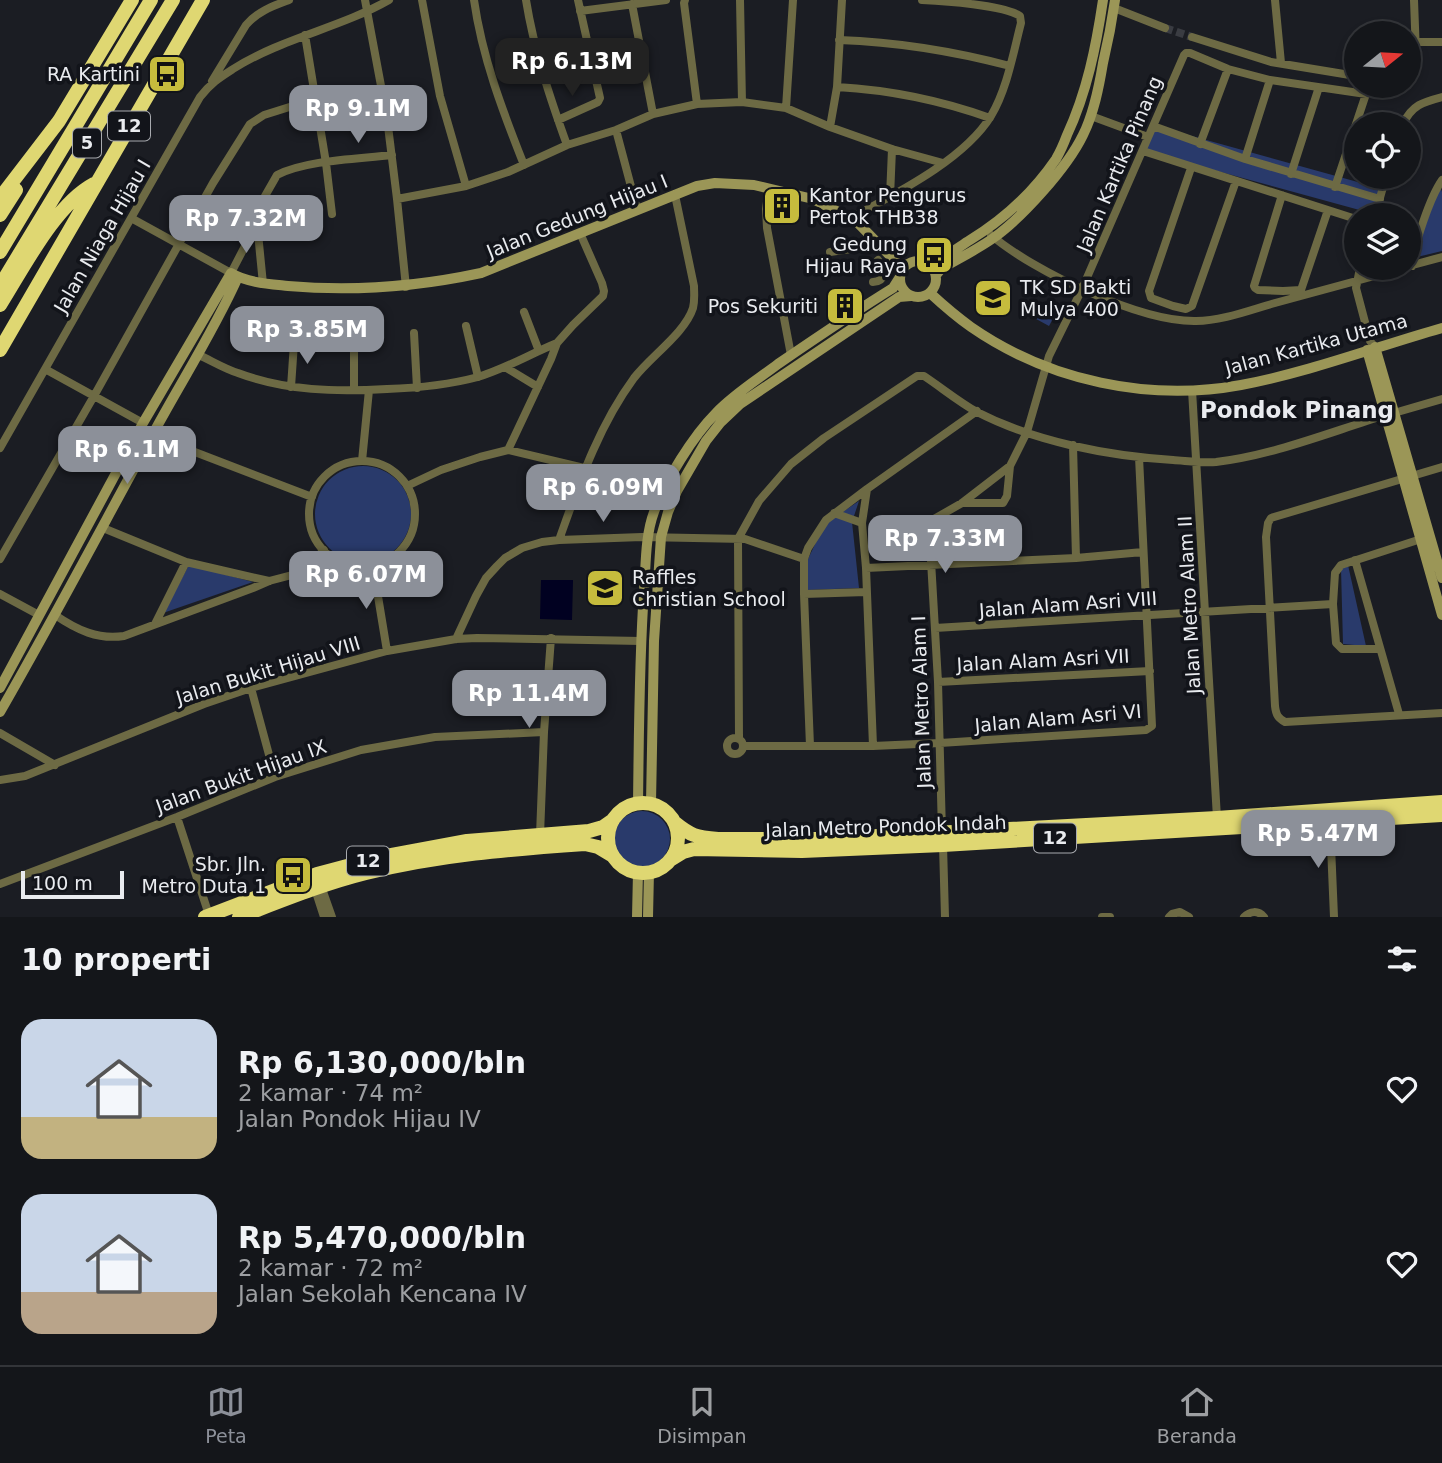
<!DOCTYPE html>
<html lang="id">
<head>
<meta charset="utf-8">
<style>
  :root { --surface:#14161a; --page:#1d1f23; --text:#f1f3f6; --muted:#9d9fa2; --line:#333539; --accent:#8c9099 }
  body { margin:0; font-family:"DejaVu Sans",sans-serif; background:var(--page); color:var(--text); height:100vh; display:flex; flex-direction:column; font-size:26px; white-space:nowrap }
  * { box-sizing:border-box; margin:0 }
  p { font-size:23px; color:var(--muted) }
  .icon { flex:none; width:38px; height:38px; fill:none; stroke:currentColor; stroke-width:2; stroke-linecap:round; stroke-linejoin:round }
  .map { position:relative; height:917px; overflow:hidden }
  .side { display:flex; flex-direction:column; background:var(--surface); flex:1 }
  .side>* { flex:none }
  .needle { width:46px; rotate:72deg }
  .fabs { position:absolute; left:1344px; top:21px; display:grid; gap:14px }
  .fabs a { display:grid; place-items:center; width:77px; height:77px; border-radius:50%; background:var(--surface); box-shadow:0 4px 10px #0003,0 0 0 2px var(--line); font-size:35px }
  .scale { position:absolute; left:21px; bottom:18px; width:103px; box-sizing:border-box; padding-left:7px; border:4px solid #e9ebef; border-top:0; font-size:19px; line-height:24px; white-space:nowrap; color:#e9ebef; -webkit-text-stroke:5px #12141a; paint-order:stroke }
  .price { position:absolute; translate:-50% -60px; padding:0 16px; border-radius:14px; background:var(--accent); color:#fff; font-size:23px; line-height:46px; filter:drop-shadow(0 2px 4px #0008) }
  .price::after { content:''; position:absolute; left:50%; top:42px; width:21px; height:16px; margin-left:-10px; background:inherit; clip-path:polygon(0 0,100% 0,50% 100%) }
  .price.current { background:#222; color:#fff }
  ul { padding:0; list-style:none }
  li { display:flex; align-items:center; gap:21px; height:175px; padding:0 21px }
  li span { display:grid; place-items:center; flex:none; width:196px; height:140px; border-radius:21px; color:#555 }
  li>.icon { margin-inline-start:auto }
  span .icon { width:84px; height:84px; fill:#fffc; stroke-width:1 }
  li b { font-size:30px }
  h2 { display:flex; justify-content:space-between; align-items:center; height:84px; padding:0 21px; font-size:30px }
  .tabs { display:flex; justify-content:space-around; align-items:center; height:98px; border-top:2px solid var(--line); background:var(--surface); font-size:19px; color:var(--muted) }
  .tabs a { display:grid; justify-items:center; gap:4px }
  .tabs .current { color:var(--accent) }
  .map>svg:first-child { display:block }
  .green { fill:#293a6b }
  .water { fill:#010121 }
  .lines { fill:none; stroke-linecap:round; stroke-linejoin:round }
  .street-tunnel { stroke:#3a3c42; stroke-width:8; stroke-dasharray:8 4; stroke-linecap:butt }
  .street { stroke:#6d6a44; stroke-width:8 }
  .secondary { stroke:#9b9657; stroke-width:10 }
  .highway { stroke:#dfd772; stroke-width:14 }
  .labels { text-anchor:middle; stroke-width:7; stroke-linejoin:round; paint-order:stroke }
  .shield { fill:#12141a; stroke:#a8aaaf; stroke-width:2 }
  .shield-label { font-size:18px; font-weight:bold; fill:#e9ebef }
  .poi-label { font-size:19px; fill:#e9ebef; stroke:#12141a; text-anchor:end }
  .street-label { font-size:19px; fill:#e9ebef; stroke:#12141a }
  .quarter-label { font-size:23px; font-weight:bold; fill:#e9ebef; stroke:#12141a }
</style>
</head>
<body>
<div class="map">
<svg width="1442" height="917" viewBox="0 0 1442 917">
  <rect width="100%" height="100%" fill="#1b1d23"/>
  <path class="green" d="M1156,126L1383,189L1374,214L1144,151Z
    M1440,186L1442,192V251L1413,258Z
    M1034,301L1056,313L1049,326L1027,314Z
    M315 514a48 48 0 1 1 96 0a48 48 0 1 1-96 0Z
    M859,501L852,522L859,588L806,590L808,559L818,538L829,521Z
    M189,565L253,582L163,613Z
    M1348,565L1366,646L1343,644L1341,569Z
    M614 839a28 28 0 1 1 56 0a28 28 0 1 1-56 0Z"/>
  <path class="water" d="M541,580H573L572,620L540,619Z"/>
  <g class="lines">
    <path class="street-tunnel" d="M1165,28L1192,37"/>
    <path class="street" d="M365,0L387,118L397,199L406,287
      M422,0L440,96L466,186
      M474,0C482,57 503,112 524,165
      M526,0C534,50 550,98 567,145
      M685,0L684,3L697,104
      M740,0L742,102
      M1275,0L1281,63
      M632,4L653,114
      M1114,8L1165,28
      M580,11L666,0
      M305,35L326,163L332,214
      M1192,37L1271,62L1356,76
      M839,40C897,42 953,51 1010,66
      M1415,42H1442
      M1409,70L1416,54L1414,0
      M212,81L246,25C258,11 273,6 289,0
      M837,87C890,90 940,100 990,118
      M786,108L793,0
      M1091,116L1148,137
      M558,120L598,102L600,98L578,0
      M1403,124C1412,105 1423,102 1442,97
      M1153,126L1245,159L1380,199
      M830,127L837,87L842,0
      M616,130L637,209
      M1200,144L1228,69
      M1143,151L1356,219
      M1245,159L1270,80
      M1191,168L1149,291L1151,298L1173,306L1186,309L1192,306L1236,181
      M1291,174L1319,87
      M769,188L766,209L767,228L791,355
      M1282,195L1254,286L1255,288L1258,290L1283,291L1301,290L1328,210
      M890,197L892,149
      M397,199L466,186L508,172L567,145L616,130L653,114L697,104L742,102L786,108L830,127L892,149L943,163
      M1375,215L1386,177
      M131,218L231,273L257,223L265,196L277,175C306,160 359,159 392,155
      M851,218C895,194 964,160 991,116C1007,89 1013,54 1021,23L1020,16C1004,5 943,1 922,0
      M257,223L263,284
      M991,235C1033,271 1140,322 1196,321C1222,321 1250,310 1275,303C1318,291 1361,280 1404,268
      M830,252L851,249
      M1409,266L1442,257
      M1412,266C1414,245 1430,197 1442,180
      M1360,268L1356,288L1370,341L1375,347
      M873,282C879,282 883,279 885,273L878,260
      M524,312L539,351
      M466,326L478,377
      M414,333L417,388
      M354,339V390
      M199,355C212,361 225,369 238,373C286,391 336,392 387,389C417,388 448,385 478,377C505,369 530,354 557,343
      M505,367L538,387
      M45,369L143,423
      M291,387L294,343
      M1192,390L1217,818
      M1394,413L1442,399
      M155,430L187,449L312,497
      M1073,445L1076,558
      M0,448L200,97C211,83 219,78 233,69C282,38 340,28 389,0
      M508,450L551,359L557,343L573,325L603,296L604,291L602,283L580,233
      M362,461L369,390
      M309 514a53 53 0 1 1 106 0a53 53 0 1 1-106 0Z
      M1442,467L1271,518L1268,523L1266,537L1275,706C1276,715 1278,718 1285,722L1442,713
      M407,486L441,470L480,457L508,450L584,468
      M962,503H1003L1007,496L1010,466
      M834,513L862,523
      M103,528L186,562L269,581
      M559,540C579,484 598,427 634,378C651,356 685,333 693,308C695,300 694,293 694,286L675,195
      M0,559L94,396L213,183L250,124L264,115L315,99
      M1355,560L1399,714
      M373,566L387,651
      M866,568L1076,558L1143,552
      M0,594L39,615
      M804,594L866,592
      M55,615C77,630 98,640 124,636L253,588L269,581L292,575L309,565L324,550
      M155,624L186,562
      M935,628L1333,604
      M456,639L476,596L486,578L497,566L505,558L522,548L542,542L559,540L642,537L745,539L804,559
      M1380,649H1342L1336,643L1333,604L1335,573L1341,565L1421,539
      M938,682L1150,671
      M251,688L275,777
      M0,733L55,765
      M727 746a8 8 0 1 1 16 0a8 8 0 1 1-16 0Z
      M739,739L738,539L759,501L791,464L824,438L917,376H924C942,388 959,402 977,412C1035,442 1109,456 1173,460C1188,461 1202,463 1216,462C1274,455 1330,432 1386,415
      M743,746H873L940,743L1146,730L1152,726L1139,457
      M810,746L804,594V559L808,548L826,520L867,489
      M873,746L866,568L862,523L867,489L977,411
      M0,780L25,776L204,704L251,688L387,651L456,639L477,638L641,641
      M177,817L209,915
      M1330,822L1334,917
      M942,832L938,682L929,526L934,519L962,503L1010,466L1027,432L1049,356L1082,289L1184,55L1186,53H1190L1228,69L1270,80L1366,94L1335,187
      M540,835L544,732L551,638
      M943,845L945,917
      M320,883L332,917
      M0,884L177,817L275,777L361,750L435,737L544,732
      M314,886L324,917
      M1102,917H1110
      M1169,917L1172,914L1180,912L1189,917
      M1244,917C1250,911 1258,910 1264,917"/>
    <path class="secondary" d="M900 279a18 18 0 1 1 36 0a18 18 0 1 1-36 0Z
      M927,263C943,260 957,248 970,240C1003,220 1034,191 1056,159C1060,152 1064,143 1067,135C1087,92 1096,47 1103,0
      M936,275L941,269C958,259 976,250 992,239C1022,218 1067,168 1083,135C1094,113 1099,87 1103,63C1108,42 1112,21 1115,0
      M930,293C943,305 957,317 971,327C1049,381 1149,402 1241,385C1310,372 1375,347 1442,328
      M1375,347L1442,578
      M1367,350L1442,615
      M0,688L143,423L231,273C248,283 269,284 288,286C355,292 416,287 481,273L697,186L715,183L754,185L813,199L856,221L903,269
      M0,712C53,620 103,525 154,432C182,380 214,331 238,277
      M638,803C639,732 639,661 644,591C646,565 645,536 654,512C665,481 693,436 716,413C734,394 757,380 778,364C816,338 854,312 893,288L900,277
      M651,803L654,641L661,537L668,512L677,491L706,441L721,422L740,404L899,297L911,296
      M637,917L638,872
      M648,917L649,872"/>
    <path class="highway" d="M0,198L59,121L132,0
      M0,215L16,190
      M0,252L151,0
      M0,286L173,0
      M0,305C24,267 55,205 94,184
      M0,350L203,0
      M608 838a35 35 0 1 1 70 0a35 35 0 1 1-70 0Z
      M674,822C691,836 696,837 718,839H822L1217,818L1442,802
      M670,860L683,852L694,849L802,851L943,845L1442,815
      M205,917L317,874L381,857L467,841L589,831L603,827L613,820
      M239,917C281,901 322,884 366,873C438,855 512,849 585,844L598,847L613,856"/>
  </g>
  <defs>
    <symbol id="bus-square" viewBox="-11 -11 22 22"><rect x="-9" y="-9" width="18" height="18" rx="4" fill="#c6bc3d" stroke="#12141a"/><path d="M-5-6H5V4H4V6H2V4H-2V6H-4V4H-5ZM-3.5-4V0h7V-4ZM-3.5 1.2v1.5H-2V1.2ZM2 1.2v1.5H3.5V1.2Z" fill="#111"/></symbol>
    <symbol id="building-square" viewBox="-11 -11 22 22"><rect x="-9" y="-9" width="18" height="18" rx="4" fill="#c6bc3d" stroke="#12141a"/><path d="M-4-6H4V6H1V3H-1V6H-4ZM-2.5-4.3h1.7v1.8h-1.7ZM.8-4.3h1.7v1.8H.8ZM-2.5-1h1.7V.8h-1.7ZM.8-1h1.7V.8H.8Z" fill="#111"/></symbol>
    <symbol id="school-square" viewBox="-11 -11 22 22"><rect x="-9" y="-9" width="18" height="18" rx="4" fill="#c6bc3d" stroke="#12141a"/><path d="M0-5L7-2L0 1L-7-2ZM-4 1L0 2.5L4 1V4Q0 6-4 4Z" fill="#111"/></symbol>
  </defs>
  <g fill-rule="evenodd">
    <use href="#bus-square" x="145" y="52" width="44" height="44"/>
    <use href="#building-square" x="760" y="184" width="44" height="44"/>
    <use href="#bus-square" x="912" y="233" width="44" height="44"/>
    <use href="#school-square" x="971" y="276" width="44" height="44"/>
    <use href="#building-square" x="823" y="284" width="44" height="44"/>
    <use href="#school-square" x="583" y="566" width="44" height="44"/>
    <use href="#bus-square" x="271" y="853" width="44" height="44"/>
  </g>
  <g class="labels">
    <g class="shield">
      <rect x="108" y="111.5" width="42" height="29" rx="5"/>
      <rect x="73" y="128.5" width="28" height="29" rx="5"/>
      <rect x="1034" y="823.5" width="42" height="29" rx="5"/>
      <rect x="347" y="846.5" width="42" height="29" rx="5"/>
    </g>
    <g class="shield-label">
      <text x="129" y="132">12</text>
      <text x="87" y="149">5</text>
      <text x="1055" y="844">12</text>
      <text x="368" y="867">12</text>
    </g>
    <g class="poi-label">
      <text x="140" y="81">RA Kartini</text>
      <text x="809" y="202" text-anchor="start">Kantor Pengurus<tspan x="809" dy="22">Pertok THB38</tspan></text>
      <text x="907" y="251">Gedung<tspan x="907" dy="22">Hijau Raya</tspan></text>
      <text x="1020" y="294" text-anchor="start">TK SD Bakti<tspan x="1020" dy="22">Mulya 400</tspan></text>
      <text x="818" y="313">Pos Sekuriti</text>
      <text x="632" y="584" text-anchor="start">Raffles<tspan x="632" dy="22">Christian School</tspan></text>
      <text x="266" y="871">Sbr. Jln.<tspan x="266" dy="22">Metro Duta 1</tspan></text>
    </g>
    <g class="street-label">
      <text transform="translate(1119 164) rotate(-67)" y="7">Jalan Kartika Pinang</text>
      <text transform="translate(577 216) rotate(-22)" y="7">Jalan Gedung Hijau I</text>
      <text transform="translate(102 236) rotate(-60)" y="7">Jalan Niaga Hijau I</text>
      <text transform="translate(1316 344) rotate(-15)" y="7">Jalan Kartika Utama</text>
      <text transform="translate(1068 604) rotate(-4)" y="7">Jalan Alam Asri VIII</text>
      <text transform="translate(1189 605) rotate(-93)" y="7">Jalan Metro Alam II</text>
      <text transform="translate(1043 660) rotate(-3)" y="7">Jalan Alam Asri VII</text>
      <text transform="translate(268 670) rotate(-17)" y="7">Jalan Bukit Hijau VIII</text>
      <text transform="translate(921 702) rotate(-92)" y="7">Jalan Metro Alam I</text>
      <text transform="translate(1058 718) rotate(-5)" y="7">Jalan Alam Asri VI</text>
      <text transform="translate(241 776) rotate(-20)" y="7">Jalan Bukit Hijau IX</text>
      <text transform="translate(886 826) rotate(-2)" y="7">Jalan Metro Pondok Indah</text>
    </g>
    <g class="quarter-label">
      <text x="1297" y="418">Pondok Pinang</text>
    </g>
  </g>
</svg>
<div class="fabs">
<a><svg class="needle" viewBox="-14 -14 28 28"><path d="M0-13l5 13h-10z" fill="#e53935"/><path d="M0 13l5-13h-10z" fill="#9d9fa2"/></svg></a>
<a><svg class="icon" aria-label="locate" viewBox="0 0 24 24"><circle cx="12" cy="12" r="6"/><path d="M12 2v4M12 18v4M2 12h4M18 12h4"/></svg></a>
<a><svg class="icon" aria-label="layers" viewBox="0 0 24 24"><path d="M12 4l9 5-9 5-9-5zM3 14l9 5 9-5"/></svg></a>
</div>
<div class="scale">100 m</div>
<b class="price current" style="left:572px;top:98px">Rp 6.13M</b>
<b class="price" style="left:358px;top:145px">Rp 9.1M</b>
<b class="price" style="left:246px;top:255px">Rp 7.32M</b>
<b class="price" style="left:307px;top:366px">Rp 3.85M</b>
<b class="price" style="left:127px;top:486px">Rp 6.1M</b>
<b class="price" style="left:603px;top:524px">Rp 6.09M</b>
<b class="price" style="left:945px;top:575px">Rp 7.33M</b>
<b class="price" style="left:366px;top:611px">Rp 6.07M</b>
<b class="price" style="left:529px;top:730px">Rp 11.4M</b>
<b class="price" style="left:1318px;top:870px">Rp 5.47M</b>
</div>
<section class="side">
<h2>10 properti<svg class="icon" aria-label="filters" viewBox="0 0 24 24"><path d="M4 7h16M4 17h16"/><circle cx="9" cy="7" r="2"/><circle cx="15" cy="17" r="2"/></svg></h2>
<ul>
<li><span style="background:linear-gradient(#c9d6e8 70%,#c2b280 0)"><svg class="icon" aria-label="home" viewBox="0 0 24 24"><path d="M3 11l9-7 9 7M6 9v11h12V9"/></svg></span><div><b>Rp 6,130,000/bln</b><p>2 kamar · 74 m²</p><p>Jalan Pondok Hijau IV</p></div><svg class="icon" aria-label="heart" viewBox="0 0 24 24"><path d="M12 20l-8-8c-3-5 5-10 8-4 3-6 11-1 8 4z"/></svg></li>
<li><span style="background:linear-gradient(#c9d6e8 70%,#b9a48a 0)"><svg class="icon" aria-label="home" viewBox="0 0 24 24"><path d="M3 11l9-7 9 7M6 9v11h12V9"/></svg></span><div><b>Rp 5,470,000/bln</b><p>2 kamar · 72 m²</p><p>Jalan Sekolah Kencana IV</p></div><svg class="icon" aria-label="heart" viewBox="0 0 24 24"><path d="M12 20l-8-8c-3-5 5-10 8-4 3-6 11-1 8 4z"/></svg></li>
</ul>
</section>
<nav class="tabs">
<a class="current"><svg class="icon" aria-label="map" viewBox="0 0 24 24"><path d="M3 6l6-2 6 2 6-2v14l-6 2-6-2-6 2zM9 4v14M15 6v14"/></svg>Peta</a>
<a><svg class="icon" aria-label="saved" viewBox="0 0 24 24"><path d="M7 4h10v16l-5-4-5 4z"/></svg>Disimpan</a>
<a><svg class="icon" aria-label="home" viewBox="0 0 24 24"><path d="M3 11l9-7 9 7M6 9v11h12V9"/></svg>Beranda</a>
</nav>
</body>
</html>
